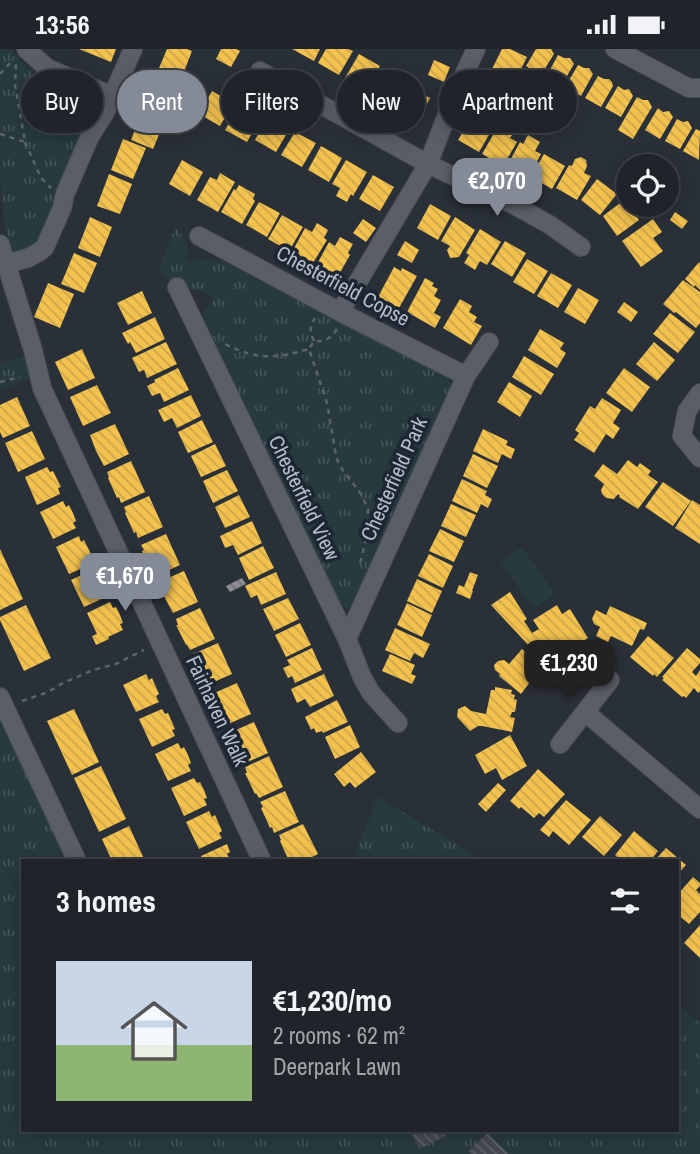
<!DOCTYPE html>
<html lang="en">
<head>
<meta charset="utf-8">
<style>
  :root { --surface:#20242a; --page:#2d3036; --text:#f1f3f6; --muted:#a2a4a8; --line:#3d4147; --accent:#848b96 }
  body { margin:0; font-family:"Archivo Narrow",sans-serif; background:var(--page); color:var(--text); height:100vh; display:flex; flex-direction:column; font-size:26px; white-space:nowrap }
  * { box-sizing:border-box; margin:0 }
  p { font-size:23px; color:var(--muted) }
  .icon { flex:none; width:38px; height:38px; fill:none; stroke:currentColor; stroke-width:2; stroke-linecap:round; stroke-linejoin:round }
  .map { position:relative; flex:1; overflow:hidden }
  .details { position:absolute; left:21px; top:810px; width:658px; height:273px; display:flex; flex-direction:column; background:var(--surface); border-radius:0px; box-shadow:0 4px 18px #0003,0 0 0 2px var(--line) }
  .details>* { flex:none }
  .banner { position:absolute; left:21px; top:21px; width:658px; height:63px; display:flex; gap:14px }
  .controls { position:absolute; left:616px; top:105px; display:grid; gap:14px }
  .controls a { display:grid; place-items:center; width:63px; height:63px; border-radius:50%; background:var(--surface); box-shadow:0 4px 18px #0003,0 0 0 2px var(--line); font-size:35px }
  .price { position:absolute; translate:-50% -60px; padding:0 16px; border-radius:14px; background:var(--accent); color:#fff; font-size:23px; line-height:46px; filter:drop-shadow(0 2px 4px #0008) }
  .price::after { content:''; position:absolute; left:50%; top:42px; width:21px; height:16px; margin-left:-10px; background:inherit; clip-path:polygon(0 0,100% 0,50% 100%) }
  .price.selected { background:#222; color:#fff }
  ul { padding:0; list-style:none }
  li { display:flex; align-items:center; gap:21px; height:175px; padding:0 35px }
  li+li { border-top:2px solid var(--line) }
  li span { display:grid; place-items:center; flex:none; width:196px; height:140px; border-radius:0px; color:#555 }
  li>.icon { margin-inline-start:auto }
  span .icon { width:84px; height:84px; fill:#fffc; stroke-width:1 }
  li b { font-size:30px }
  h2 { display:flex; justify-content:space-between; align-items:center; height:84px; padding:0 35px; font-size:30px }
  .pill { padding:0 24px; border-radius:32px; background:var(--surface); box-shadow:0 4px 18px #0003,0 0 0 2px var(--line); font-size:24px; line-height:63px }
  .pill.selected { background:var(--accent); color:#fff }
  .status { display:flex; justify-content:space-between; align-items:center; height:49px; padding:0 35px; background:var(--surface); direction:ltr }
  .status svg { height:19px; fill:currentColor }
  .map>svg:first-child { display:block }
  .grass { fill:url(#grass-tufts) }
  .pitch { fill:#273a3e }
  .homes { fill:url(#homes-back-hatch) }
  .industry { fill:url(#industry-back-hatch) }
  .building { fill:url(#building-back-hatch) }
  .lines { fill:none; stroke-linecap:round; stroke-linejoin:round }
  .street-casing { stroke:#484c53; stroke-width:20 }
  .path { stroke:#5d636a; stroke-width:2.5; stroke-dasharray:5 5; stroke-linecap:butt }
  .street { stroke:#5a5e66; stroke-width:18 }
  .labels { text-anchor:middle; stroke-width:7; stroke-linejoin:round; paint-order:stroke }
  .street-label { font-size:21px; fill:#b4bcc9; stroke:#1d2633 }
</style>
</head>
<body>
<div class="status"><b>13:56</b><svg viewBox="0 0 49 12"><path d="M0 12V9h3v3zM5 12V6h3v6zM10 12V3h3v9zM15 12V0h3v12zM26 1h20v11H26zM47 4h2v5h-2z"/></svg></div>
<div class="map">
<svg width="700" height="1105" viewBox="0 0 700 1105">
  <defs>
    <pattern id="grass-tufts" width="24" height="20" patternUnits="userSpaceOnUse" patternTransform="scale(1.75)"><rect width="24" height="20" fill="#273a3e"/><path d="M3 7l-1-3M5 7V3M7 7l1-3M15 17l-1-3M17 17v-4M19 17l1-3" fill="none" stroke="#445559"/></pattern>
    <pattern id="homes-back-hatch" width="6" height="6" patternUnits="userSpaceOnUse" patternTransform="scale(1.75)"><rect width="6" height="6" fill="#f2c14e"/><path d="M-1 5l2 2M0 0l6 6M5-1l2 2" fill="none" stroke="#cca64a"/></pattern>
    <pattern id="industry-back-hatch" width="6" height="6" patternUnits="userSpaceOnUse" patternTransform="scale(1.75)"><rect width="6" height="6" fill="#8d8d92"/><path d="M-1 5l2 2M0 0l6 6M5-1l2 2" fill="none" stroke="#737478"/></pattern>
    <pattern id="building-back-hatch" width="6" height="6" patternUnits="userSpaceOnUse" patternTransform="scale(1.75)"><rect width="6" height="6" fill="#444950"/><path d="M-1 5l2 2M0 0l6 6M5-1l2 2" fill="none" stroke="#5d6168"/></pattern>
  </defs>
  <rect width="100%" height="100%" fill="#2a3038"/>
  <path class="grass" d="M0,0H12C30,31 63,37 94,50L99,54L100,60L38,195L18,205C0,198 0,116 0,92L2,91L0,86Z
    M175,179C186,189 191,197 186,211L191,215L194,210L223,212L346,277L445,325L452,337L358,553L351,558L345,559L335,551L203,267L206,259L214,251L209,244L190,241L184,232L178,227L167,232L159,220Z
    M28,305L31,328L0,342V315Z
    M0,661L70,812H23V1082H677V955L700,974V1105H0Z
    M378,748L485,812H352Z"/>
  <path class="pitch" d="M522,498L555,545L534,560L501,513Z"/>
  <path class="homes" d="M79,0H116L111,13Z
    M167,0H187L192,2L180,33L157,24Z
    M221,0H236L240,2L231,18L216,10Z
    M292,0H320L314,12Z
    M326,0H348L353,2L339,26L318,14Z
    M502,0H510L527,8L515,32L492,20Z
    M536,0H551L554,5L541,26L526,17Z
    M359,5L380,17L366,41L345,29Z
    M558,6L564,9H570L574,15L561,37L546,28Z
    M434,11L450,18L444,33L428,26Z
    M578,16L584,19H589L593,25L581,47L565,38Z
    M382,22L403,35L390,58L369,46Z
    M155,27L178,36L165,67L143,58Z
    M598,27L604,30H609L612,33L613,37L601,58L585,49Z
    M477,33L492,40L485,55L470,48Z
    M618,37L624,41L629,40L633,47L621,68L605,59Z
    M409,38L430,49L417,73L396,61Z
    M212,42L233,54L220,77L199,65Z
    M637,48L643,51H648L652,58L633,90L618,81Z
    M239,58L260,70L247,93L225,81Z
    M479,58L493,66L487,76L493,79L479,103L458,91L472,68H473Z
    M658,59L663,63L669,62L673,68L660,90L645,81Z
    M143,60L166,69L153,100L131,91Z
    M268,67L290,79L276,103L255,91Z
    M677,70L683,73L688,72L692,79L680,100L665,92Z
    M503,74L515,81L510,89L517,93L503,117L482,105L496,81L499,83Z
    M696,80L700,82L699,111L683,102Z
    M295,83L316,94L302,118L281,106Z
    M528,86L540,93L535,102L541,105L528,129L507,117L520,93L523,95Z
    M123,90L146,99L133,130L111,121Z
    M321,97L342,109L329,133L308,121Z
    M544,105L565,117L552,140L531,128Z
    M581,108L586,111L587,117L584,124L591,127L577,151L556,139L569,116L572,117L575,110Z
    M182,111L203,123L190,147L169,135Z
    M346,111L367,123L353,147L351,145L347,153L336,147L340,139L332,135Z
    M220,124L235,133L218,163L197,151L210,128L217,131Z
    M109,125L132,135L120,165L97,157Z
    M373,126L394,138L380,162L359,150Z
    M597,130L617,145L600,166L581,151Z
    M239,136L255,145L253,150L255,152L242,175L221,163L234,140L236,141Z
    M628,148V156H639L641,158L634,164L639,171L617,187L603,167Z
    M259,153L280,164L267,188L246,176Z
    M430,155L451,167L438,191L417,179Z
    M675,163L688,172L682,180L670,171Z
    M282,166L303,178L289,202L268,190Z
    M90,168L112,178L100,208L78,199Z
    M455,168L475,181L459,208L450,209L447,201L450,197L441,192Z
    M363,170L376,179L366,193L353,184Z
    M653,170L662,183L653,189L663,202L641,218L622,192Z
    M317,174L328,181L324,189L327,191L313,214L292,203L305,179L312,183Z
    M480,180L501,193L487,216L480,212L475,221L464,214L469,206L466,204Z
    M340,188L353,195L348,204L350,206L337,229L316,217L329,193L335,197Z
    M405,192L419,201L412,214L397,206Z
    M505,192L526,204L512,228L491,215Z
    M74,204L97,214L84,244L61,235Z
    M527,210L548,222L534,245L513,233Z
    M699,213L700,215V241L695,236L694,238L685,230Z
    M394,218L401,222L402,219L417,227L399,259L378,248Z
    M551,224L572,236L558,259L537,247Z
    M425,229L434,234L432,237L438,240L434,247L441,251L434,264L441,268L435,279L407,263Z
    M683,231L700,243V274L696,279L676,263L674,264L663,255Z
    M48,234L74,245L60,279L34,268Z
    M578,239L599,251L585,275L564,263Z
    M142,242L152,264L128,276L117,254Z
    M460,250L472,257L469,263L477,268L474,273L482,277L471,296L443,279Z
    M624,253L638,263L631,273L617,263Z
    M670,264L695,283L678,304L653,285Z
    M155,268L165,290L136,304L130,293L128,295L122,284Z
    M540,280L564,294L560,300L566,304L557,319L528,301Z
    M166,293L177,315L147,329L144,321L139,323L132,309Z
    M654,293L675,311L657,332L636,315Z
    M82,300L95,329L68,341L55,313Z
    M524,307L554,325L541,346L512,328Z
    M178,319L189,341L164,353L160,344L152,347L147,337L155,333L154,331Z
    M624,319L650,338L632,363L606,344Z
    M509,333L532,347L520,368L497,353Z
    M97,336L111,364L83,377L70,348Z
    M191,346L201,367L177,379L172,369L164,373L158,361Z
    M17,348L30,377L3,389L0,383V356Z
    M602,349L621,361L613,374L620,379L613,390L606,385L594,404L574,391L579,384L575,381L590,357L595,360Z
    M202,371L213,393L188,404L178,383Z
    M115,375L129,405L104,417L96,402L90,386Z
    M483,380L508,392L506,396L515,400L511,410L502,405L498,414L473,402Z
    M32,382L45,410L18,423L5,394Z
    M215,395L226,417L201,428L191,407Z
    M473,405L498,417L487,439L463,427Z
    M628,411L637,418L640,414L651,422L648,426L658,433L638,460L619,448L620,447L618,445L614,450L606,449L602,445L601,441L604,435L594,427L603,415L617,425Z
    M131,412L145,443L121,454L119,448L117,449L108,429L109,428L107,423Z
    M47,418L50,423L53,422L61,438L58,439L60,445L37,456L25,428Z
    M227,421L238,442L213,454L203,432Z
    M462,430L487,442L485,446L492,450L488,459L481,455L477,464L452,452Z
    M663,433L691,452L673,477L645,458Z
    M239,446L250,468L225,479L215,458Z
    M149,447L163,478L138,489L136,483L134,484L125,464L126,463L124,458Z
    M692,451L700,456V495L675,479Z
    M63,452L66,458L69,456L73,464L76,472L73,474L76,479L53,490L40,463Z
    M451,455L476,466L466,488L441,477Z
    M252,472L262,494L238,506L233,496L225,499L220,487Z
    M440,480L464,492L454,513L429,502Z
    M166,485L180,516L156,527L153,522H152L142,502L144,501L141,496Z
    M79,487L81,493L84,491L92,507L89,509L92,515L69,525L56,498Z
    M263,497L274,519L249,531L239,509Z
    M0,500L23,550L0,561Z
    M429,505L453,517L443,539L418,527Z
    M94,520L96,526L99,524L107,540L104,542L106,548L84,558L71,531Z
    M184,522L198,553L173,564L165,549L159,533Z
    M276,523L286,545L261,556L257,546L251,549L245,537Z
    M470,523L478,526L472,542H473L470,550L456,544L459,536L464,538Z
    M417,530L442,542L432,564L407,552Z
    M510,543L527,570L524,572L532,584L539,580L533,571L557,556L562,565L570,560L588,589L568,602L566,599L563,601L564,604L546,615L491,556Z
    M288,549L299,570L274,582L263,560Z
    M110,553L113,559L116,558L120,566L123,574L120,575L123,581L108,588L109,590L96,596L92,587L97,585L87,564Z
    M407,554L432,566L422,588L397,576Z
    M26,556L51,609L24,622L0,571V568Z
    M610,557L647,574L644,581L640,580L632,597L611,587L608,593L596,587L600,578L594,575L592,570L596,561L606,566Z
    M200,559L215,590L190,601L187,596H186L176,576H178L176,570Z
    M300,574L311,596L286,608L275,586Z
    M395,579L430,595L423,609L414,604L410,612L385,601Z
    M648,587L674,609L657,628L654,625L653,627L630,608Z
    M218,594L232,625L207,636L194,611H196L193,605Z
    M312,599L322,621L295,634L292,627L288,629L283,619L290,616L287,611Z
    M687,599L700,610V614L692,623L696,627L700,621V642L698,644L694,639L686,649L684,647L682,648L662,631L664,629L662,628Z
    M522,600L542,617L521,645L499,627L500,625L495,621L494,616L498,612L504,611L509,615Z
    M390,605L415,616L411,625L416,627L412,635L382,622Z
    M146,625L149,631L152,629L159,645L156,647L159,653L136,663L123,636Z
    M324,625L334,647L310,658L305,650L297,654L291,640Z
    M237,634L251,665L226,676L213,651L214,650L212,645Z
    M495,638L512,641L511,645L515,646L514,650L517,651L515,663H512L510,668L515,669L512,683L482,677H478L470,682L457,668L458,660L465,657L471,662L486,665L491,641H495Z
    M337,651L348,673L323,684L322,682L316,684L314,679L311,681L305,668Z
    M74,660L99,713L72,726L47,672Z
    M162,660L165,665L168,664L175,680L172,681L175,687L152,698L139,670Z
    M254,673L268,704L243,715L241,710H239L230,690L231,689L229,684Z
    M350,676L360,698L335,710L325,688Z
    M510,686L527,717L502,731L496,719L485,725L475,706Z
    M178,694L181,700L184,698L188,706L191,714L188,716L191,722L168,732L155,705Z
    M361,703L376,723L355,739L350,733L344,738L334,725Z
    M269,707L283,738L259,749L256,744L255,745L245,724H247L245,718Z
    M101,717L126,770L99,783L74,729Z
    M538,720L565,745L544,768L539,764L534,769L521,758L519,760L510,752Z
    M194,729L197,734L200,733L204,741L207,749L204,750L207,756L184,767L171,739Z
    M498,734L506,741L486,763L478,755Z
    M285,742L299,773L274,784L272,778L270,779L261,759L263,758L260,753Z
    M566,751L591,771L569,796L553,782L549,788L540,781Z
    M209,762L212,768L215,766L222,782L219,784L222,789L199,800L186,773Z
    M600,767L622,786L604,807L582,788Z
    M303,775L318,805L304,812H289L280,792L281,791L279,786Z
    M129,777L145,812H112L102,790Z
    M634,782L658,802L650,812H622L615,806Z
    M227,795L230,803L227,805L230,810L227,812H203L201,807Z
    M666,799L686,816L677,826V812H654Z
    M693,828L700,834V837L696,841L700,845V863L689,875L677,865V846Z
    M700,876V909L684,894Z"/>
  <path class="industry" d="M242,529L246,535L230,543L226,537Z"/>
  <path class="building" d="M411,1082H443L446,1087L419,1100Z
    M487,1084L509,1105H471L468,1103Z"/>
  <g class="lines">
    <defs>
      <path id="street" d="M26,0L47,19L112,47
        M615,0L689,39H700
        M260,22L428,115L516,157L550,176L581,198
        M199,187L340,263L466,327
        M0,195L33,301L42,339L262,812
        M6,215L28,209L39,203L45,198L62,159L65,145L90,87L105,64L133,0
        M177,238L347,590L362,628L371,644L398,674
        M340,263L428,115L458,38L476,0
        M700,344L687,362L682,387L700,409
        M347,590L466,327L489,293
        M0,648L77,812
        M585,663L700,760
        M560,695L610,631"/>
    </defs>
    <use href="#street" class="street-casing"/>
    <path class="path" d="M0,25L12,12
      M0,85L25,93L15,36L16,14
      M25,93L41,129L51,139
      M337,280C331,290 324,293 314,292L309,300L327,354L336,407L339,416L361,445L368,460V483L359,518
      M314,292C309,282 310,278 315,269
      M225,295C257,311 275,310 309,300
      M0,333L20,328
      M22,652L48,643L63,634L93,621L116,615L144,601"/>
    <use href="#street" class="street"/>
  </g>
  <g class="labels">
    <g class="street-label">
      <text transform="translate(343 237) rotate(28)" y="7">Chesterfield Copse</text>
      <text transform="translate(394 430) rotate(-66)" y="7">Chesterfield Park</text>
      <text transform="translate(304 449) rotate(64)" y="7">Chesterfield View</text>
      <text transform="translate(217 662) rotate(65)" y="7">Fairhaven Walk</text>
    </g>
  </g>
</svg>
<div class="controls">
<a><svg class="icon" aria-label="locate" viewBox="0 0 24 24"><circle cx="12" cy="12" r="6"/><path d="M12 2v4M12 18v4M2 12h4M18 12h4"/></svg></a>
</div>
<b class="price" style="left:497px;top:169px">€2,070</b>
<b class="price" style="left:125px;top:564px">€1,670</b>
<b class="price selected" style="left:569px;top:651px">€1,230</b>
<div class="banner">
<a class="pill">Buy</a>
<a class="pill selected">Rent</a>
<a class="pill">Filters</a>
<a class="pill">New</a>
<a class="pill">Apartment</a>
</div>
<section class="details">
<h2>3 homes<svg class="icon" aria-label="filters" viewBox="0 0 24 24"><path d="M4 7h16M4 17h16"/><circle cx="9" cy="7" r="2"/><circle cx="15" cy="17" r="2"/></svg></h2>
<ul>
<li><span style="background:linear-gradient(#c9d6e8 60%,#8fb573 0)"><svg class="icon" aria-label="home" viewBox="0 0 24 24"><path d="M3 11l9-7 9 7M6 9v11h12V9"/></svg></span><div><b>€1,230/mo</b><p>2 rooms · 62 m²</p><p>Deerpark Lawn</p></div></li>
</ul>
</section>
</div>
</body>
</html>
